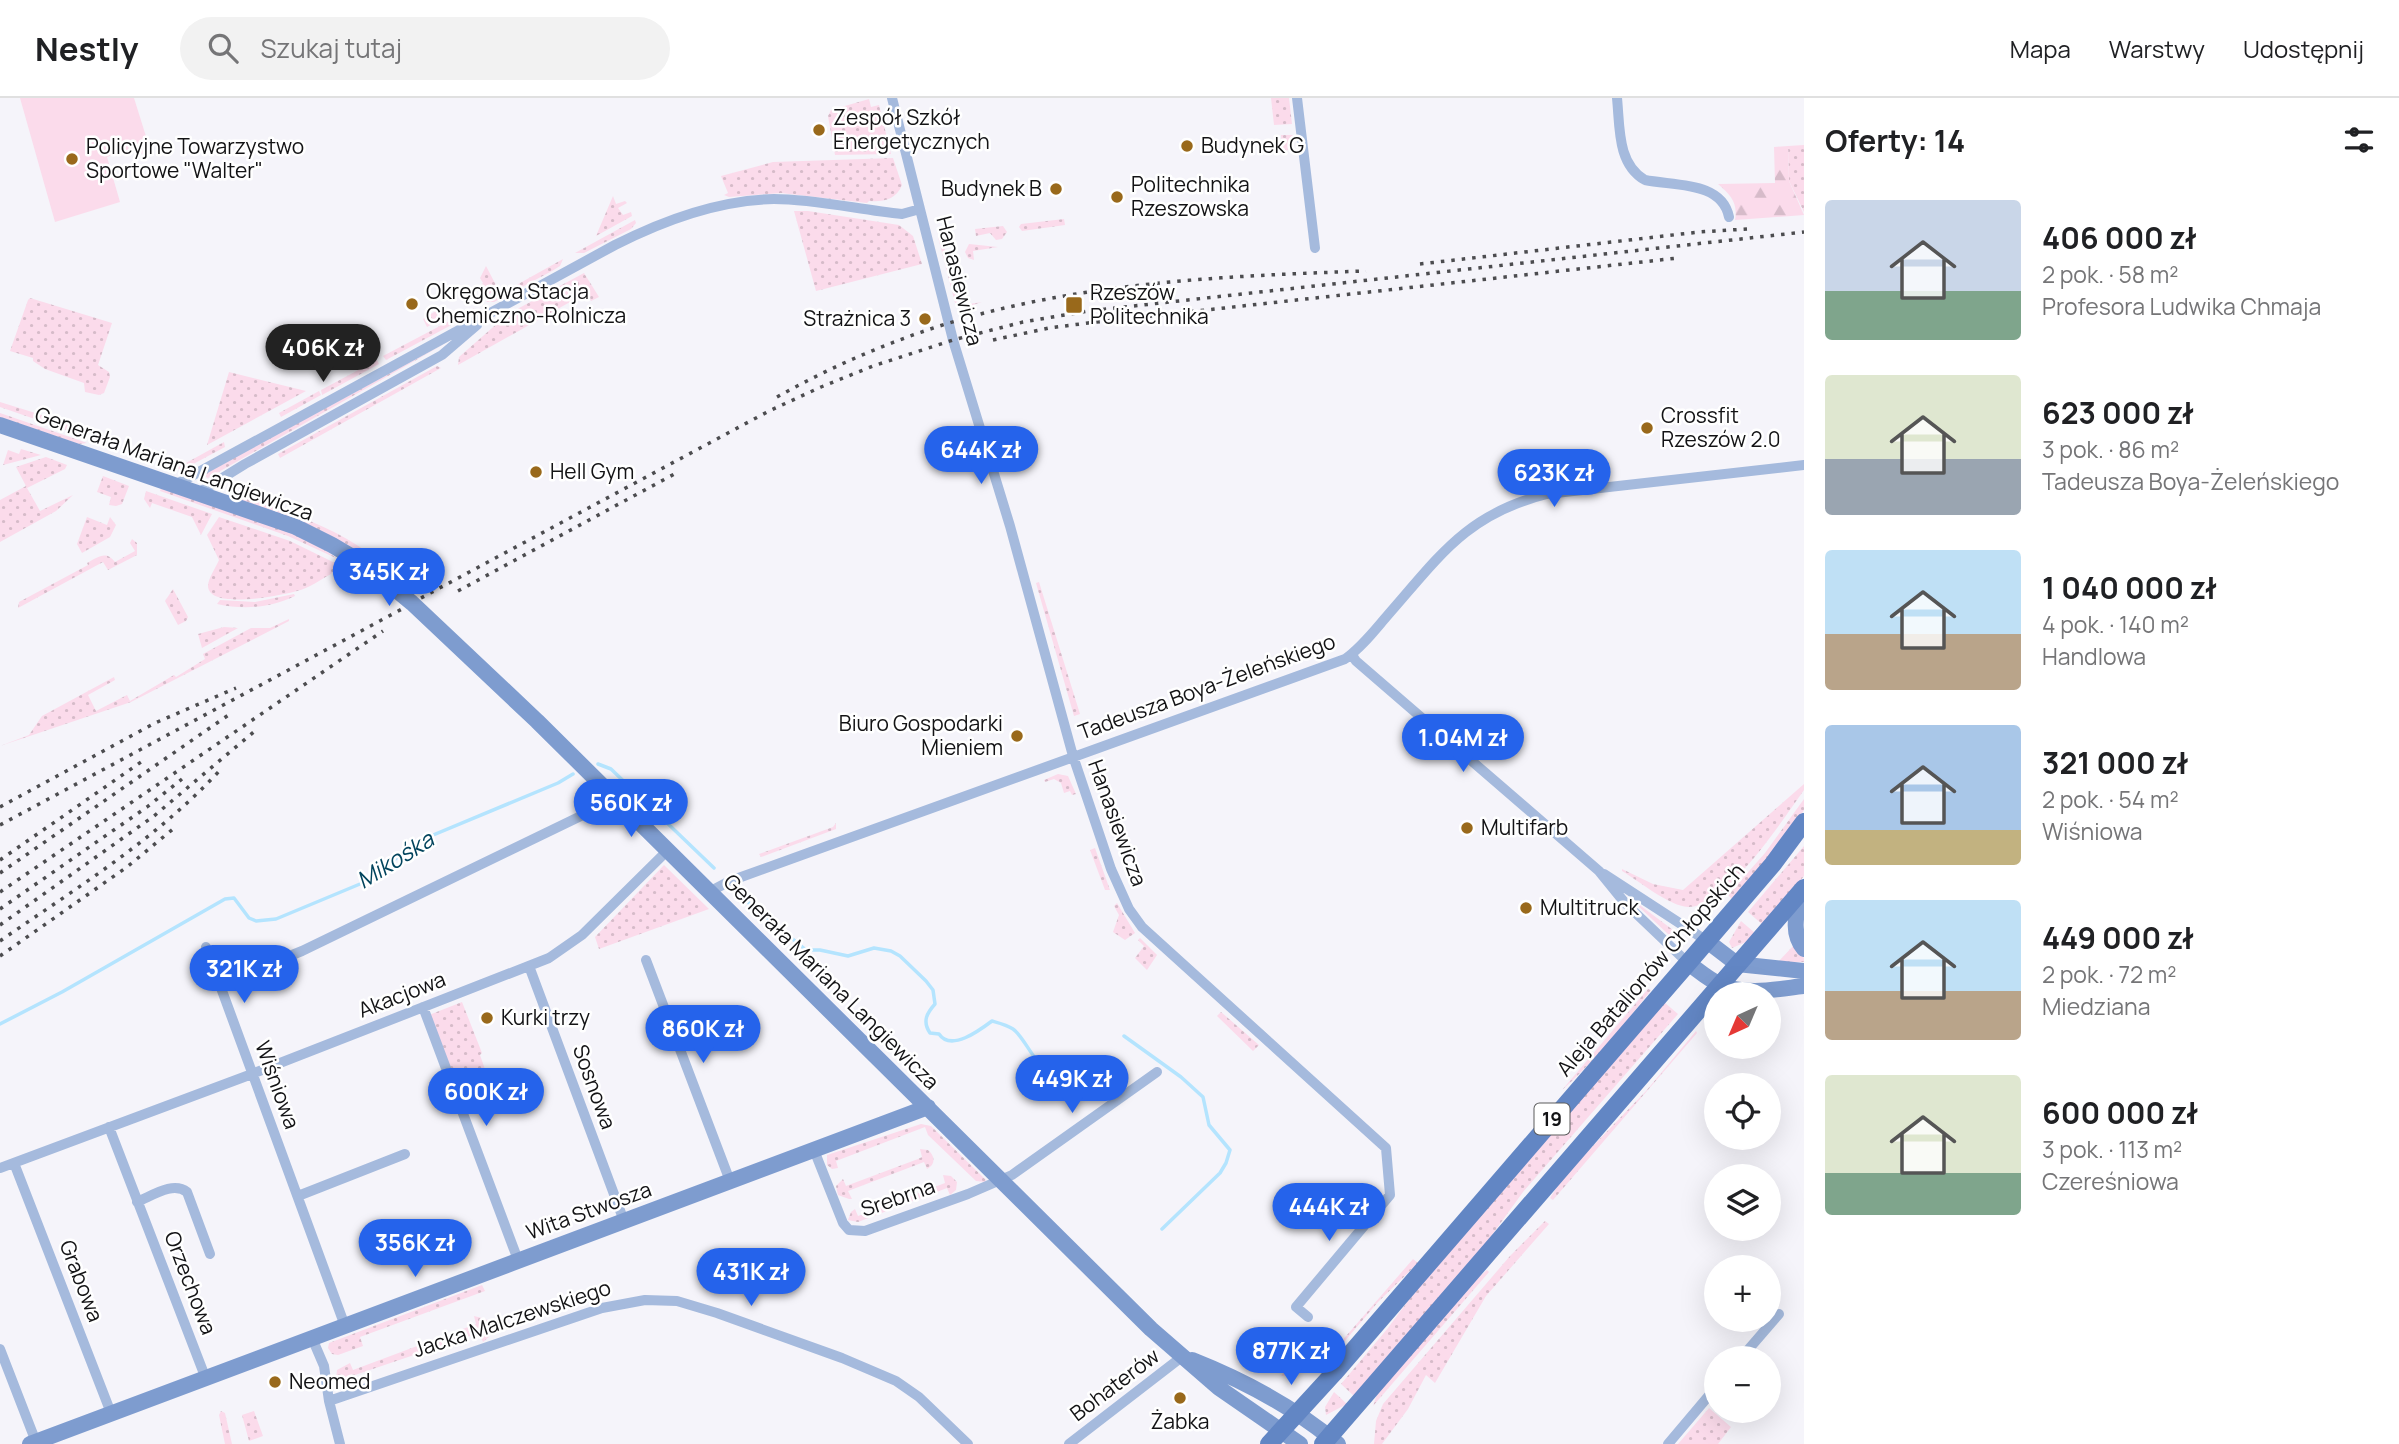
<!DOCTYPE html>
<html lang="pl">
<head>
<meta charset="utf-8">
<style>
  :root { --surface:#fff; --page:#f2f2f2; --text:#202124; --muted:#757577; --line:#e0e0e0; --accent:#2563eb }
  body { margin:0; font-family:Manrope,sans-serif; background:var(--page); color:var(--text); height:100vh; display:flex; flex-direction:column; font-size:26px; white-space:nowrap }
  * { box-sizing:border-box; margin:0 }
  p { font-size:23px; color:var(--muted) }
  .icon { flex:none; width:38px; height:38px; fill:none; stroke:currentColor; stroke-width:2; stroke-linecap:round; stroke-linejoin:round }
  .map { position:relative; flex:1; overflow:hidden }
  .drawer { display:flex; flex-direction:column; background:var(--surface); width:595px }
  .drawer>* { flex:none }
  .needle { width:46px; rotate:224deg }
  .controls { position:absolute; left:1704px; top:884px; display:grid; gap:14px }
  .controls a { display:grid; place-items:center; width:77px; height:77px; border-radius:50%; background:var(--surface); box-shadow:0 7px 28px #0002; font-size:35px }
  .price { position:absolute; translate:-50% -60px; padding:0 16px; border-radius:24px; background:var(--accent); color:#fff; font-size:23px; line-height:46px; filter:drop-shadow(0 2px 4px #0008) }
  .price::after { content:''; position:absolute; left:50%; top:42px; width:21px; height:16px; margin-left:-10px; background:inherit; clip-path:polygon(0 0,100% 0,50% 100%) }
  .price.on { background:#222; color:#fff }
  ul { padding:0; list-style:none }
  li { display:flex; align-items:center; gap:21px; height:175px; padding:0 21px }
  li span { display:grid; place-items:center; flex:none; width:196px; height:140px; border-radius:7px; color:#555 }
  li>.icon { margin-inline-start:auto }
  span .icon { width:84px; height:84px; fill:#fffc; stroke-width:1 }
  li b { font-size:30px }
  h2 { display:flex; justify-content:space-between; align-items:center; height:84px; padding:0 21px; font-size:30px }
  header { display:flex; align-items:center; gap:42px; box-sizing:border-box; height:98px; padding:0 35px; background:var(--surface); border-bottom:2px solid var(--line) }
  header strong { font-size:33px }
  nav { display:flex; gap:38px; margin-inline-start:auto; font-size:24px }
  .search { width:490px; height:63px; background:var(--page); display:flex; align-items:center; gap:18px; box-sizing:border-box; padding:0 24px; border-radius:38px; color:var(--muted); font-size:26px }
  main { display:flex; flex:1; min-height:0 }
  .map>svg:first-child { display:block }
  .grass { fill:url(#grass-dots) }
  .forest { fill:url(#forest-firs) }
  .garden { fill:#fbdbeb }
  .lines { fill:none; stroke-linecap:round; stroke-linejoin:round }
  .stream { stroke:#b4e4fe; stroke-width:3.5 }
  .street { stroke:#a5badd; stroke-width:10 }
  .secondary { stroke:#7e9ccf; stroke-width:16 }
  .primary { stroke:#6286c4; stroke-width:18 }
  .rail { stroke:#4c4c4f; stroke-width:3.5; stroke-dasharray:3.5 7; stroke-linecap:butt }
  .poi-dot { fill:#99691b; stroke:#fff; stroke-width:2.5 }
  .labels { text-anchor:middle; stroke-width:5; stroke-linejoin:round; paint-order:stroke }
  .shield { fill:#fff; stroke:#5a5a5b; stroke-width:2 }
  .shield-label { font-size:19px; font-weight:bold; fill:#131315 }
  .poi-label { font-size:21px; fill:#131315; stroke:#fff; text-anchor:start }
  .street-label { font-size:21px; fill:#131315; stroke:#fff }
  .water-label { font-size:23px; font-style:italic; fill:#02445d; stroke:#fff }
</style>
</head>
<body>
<header>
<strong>Nestly</strong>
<div class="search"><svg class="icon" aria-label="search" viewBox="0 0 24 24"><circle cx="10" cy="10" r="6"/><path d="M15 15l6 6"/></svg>Szukaj tutaj</div>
<nav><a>Mapa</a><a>Warstwy</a><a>Udostępnij</a></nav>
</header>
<main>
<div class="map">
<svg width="1804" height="1346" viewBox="0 0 1804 1346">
  <defs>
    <pattern id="grass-dots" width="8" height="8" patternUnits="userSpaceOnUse" patternTransform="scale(1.75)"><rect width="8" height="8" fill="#fbdbeb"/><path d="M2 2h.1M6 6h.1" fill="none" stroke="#d6bbc9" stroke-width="1.8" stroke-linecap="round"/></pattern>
    <pattern id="forest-firs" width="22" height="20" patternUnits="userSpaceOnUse" patternTransform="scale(1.75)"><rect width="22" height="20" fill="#fbdbeb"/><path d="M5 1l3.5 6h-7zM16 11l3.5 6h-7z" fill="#d6bbc9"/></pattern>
  </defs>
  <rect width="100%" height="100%" fill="#f5f4fa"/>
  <path class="grass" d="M1271,0H1289L1292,26L1274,27Z
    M869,1L871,9L879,7L891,56L835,57L828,18L831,12Z
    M1281,37H1293L1294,50L1282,54Z
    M1804,47V114L1789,83L1788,48Z
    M893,60L902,87C896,102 883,104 869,103L867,105L781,95L729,99L724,97L728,95L721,78L773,64Z
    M613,98L616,106L625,103L627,105L618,110L623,117L631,114L632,118L596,138Z
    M794,113H808L899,127L913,138L922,166L816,193Z
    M1064,121L1065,127L1022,133L1019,129L1021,126Z
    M635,122L636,125L631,131L584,155H575Z
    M1003,128L1007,134L1002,141L996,142L990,135L976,138L975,131Z
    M951,134L953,142L943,144L957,200L966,201L969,206L982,204L963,210L961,204L955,205L938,139L944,135Z
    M969,146L998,149L973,153L974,162L968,160L965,154Z
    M563,161L560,168L552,173L494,204H486Z
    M486,168L498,191L489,196L481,187L483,185L480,180Z
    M584,175L599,199L591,203L586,195L458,267L459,259L508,216Z
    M30,200L112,225L98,267L109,274L110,279L104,295L99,297L85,294L84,285L45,271L33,263V260L10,253L28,202Z
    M442,209L447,218L427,229L423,221Z
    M474,210L472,216L386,262L383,258Z
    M448,244L208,380L201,377Z
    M377,262L379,266L322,297L321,292Z
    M437,268L441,270L280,360L278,356Z
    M229,274L306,293L207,347Z
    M319,293L321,297L281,319L279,315Z
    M0,304L90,332L87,339L0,309Z
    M0,315L87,345L79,346L0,319Z
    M224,344L225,349L182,372L177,370Z
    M21,351L41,357L3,367L8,352L19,356Z
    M46,359L67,367L65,371L27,390L40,413L73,397L56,413L0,444V402L26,388L16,369Z
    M103,378L129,388L122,406L116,408L109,407L111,399L97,394Z
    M161,390L290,434L316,446L338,461L288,438L160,393Z
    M146,393L212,416L201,437L192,419L152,405L150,410L144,401Z
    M231,394C278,411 327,425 369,455H363L297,421L229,398Z
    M87,419L107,427L110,419L116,427L110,439L82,455L77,446Z
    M219,419L290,443L335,465V471L331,476C320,482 309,490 297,493C283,497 207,513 208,487C209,479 216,469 219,462L207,437Z
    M132,441L137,445V457L108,472L103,464L18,510L19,504L88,467L87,465C98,459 106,452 115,464L135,453L130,445Z
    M1039,484L1080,616L1074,618L1036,485Z
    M173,491L188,519L186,523L178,527L165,503Z
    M294,496L295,498C270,510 244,512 217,506L220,502L255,504Z
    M289,521V523L131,604L0,648L29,637L42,618L114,579L115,582L88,597L96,613L127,597L130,603L174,577L176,579L205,561L203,556L251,530H270Z
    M224,529L238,530L202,550L198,536Z
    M1058,676L1068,678L1076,696L1072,697L1070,693L1064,695L1061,685L1054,681L1045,684L1044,682Z
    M1804,686V692C1783,721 1726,810 1688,809C1669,808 1639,783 1622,773V771L1653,786L1683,792Z
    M1804,701V712L1793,729L1733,802L1728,797L1765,755Z
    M836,725V731L761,759L759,756L833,729Z
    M1804,748V778L1763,827L1748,814Z
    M1095,750L1110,792H1105L1090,752Z
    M664,767L709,811L599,851L595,839Z
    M1117,805L1135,835L1125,842L1113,834L1119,817L1114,808Z
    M1637,805L1673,832L1669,837L1637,807Z
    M1741,823L1755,835L1746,844L1732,850L1729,844Z
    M1140,840L1157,857L1147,872L1135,860L1144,848L1138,842Z
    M1795,846L1804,860V864H1778Z
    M1648,891L1651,892C1623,928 1596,962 1562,992Z
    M462,904L482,955L480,957L487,977L456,987L429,917Z
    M1664,904L1678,916L1523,1094L1484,1148L1354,1298L1341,1286L1388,1230L1433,1169Z
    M1221,914L1259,947L1253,953L1217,918Z
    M1696,933L1697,935L1553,1102L1550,1100L1564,1078L1646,993Z
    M921,1026L931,1028L986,1082L985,1084L976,1083L928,1037L925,1029L836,1063L838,1070L832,1071L827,1067V1057Z
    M920,1051L928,1052C935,1058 936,1066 927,1071L924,1064L848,1093L852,1101H849L838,1097L836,1088L843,1081L846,1088L918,1061L922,1059Z
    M943,1077L951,1078L957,1084L956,1092L950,1097L947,1090L858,1124L848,1122L851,1114L855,1111L858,1118L945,1085Z
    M1545,1123L1549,1126L1486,1198L1435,1285L1426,1277L1408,1311L1382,1346H1374L1376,1323L1383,1306L1510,1158Z
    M1413,1161L1418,1165L1378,1204L1322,1270L1320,1268Z
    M1487,1172L1489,1174L1373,1308L1377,1296L1469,1188Z
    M482,1187L485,1193L360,1239L363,1248L338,1257L332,1256L328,1250L329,1245Z
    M474,1218L486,1221L492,1230L489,1239L483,1244L479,1235L355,1277L357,1285L342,1287L336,1281L337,1272L350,1265L353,1272L476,1226Z
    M1298,1239L1314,1266L1298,1276L1281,1278L1294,1261Z
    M1334,1294L1347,1306L1326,1317L1325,1309Z
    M1709,1310L1731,1329L1718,1346H1678Z
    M221,1313L225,1315L232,1346H225L219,1317Z
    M254,1313L263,1338L249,1343L242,1317Z"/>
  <path class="forest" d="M1788,48L1789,83L1804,117L1735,122C1738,105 1731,97 1718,86L1775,85L1774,49Z"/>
  <path class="garden" d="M20,0H134L149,48L144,56L135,55L133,50L107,59L120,104L55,124Z"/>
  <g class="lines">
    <path class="stream" d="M598,666L611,671L714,770
      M744,801L806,852H820L848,858L874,850L891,853L900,858L926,883L933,892L935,906C927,915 922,923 930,935L939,936C951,954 980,932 992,923C999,925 1007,927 1013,931C1025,939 1036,971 1050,971C1054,972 1061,967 1065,965
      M0,926L62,894L225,801L234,800L249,820L256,823L276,821L372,781L414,745L558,685L573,676
      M1124,938L1181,979L1203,999L1209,1027L1230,1052L1226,1065L1220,1075L1162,1131"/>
    <path class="street" d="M892,0L953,242L1010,428L1073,658L1111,771L1129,811L1142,829L1386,1050L1390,1097L1296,1209L1308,1219
      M1297,0L1315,150
      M1617,0C1620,29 1617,66 1645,82C1674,88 1722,83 1729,119
      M175,387L615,147C664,122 718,102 774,101C816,101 860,112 902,116L920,111
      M198,395L245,366L442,257L477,227
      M1352,557L1356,563L1599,773L1625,805L1688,865
      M1604,776L1707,843
      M709,794L730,783L1345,561C1361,550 1374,533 1387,518C1439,459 1466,416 1547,396L1804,367
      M206,849L345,1228
      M646,862L730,1083
      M529,868L624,1123
      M220,886L302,853L616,701
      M423,909L518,1162
      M109,1029L206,1281
      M814,1052L843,1125L849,1132L865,1133L968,1096L1012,1077L1157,974
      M14,1065L111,1315
      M0,1070L252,976L549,860L582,837L668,752
      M298,1098L405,1056
      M137,1104C152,1098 173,1083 187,1094L210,1156
      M312,1240L324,1268L329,1303L340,1346
      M0,1251L36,1344
      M1741,1260L1779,1216
      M329,1303L602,1210L645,1202L677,1203L717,1215L842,1260L896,1283L919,1299L968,1346
      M1069,1346L1183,1258
      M1668,1346L1717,1288"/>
    <path class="secondary" d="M0,327L296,429L332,447L366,467L412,505L537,623L1151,1231L1219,1290L1300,1346
      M1801,794C1797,814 1790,834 1804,851
      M1707,843L1737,866L1804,873
      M1688,865C1698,872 1709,882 1721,887C1746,898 1778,891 1804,888
      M1192,1262C1245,1283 1294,1309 1338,1346
      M30,1346L928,1009"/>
    <path class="primary" d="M1269,1346L1334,1275L1688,865L1773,766L1804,724
      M1323,1346L1804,790"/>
    <path class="rail" d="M1420,166L1699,134L1747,131
      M993,242L1049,230L1088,225L1678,160
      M777,299C852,257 934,225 1018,207C1132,182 1250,177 1366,173
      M458,493L678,374
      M421,500L769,313L821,289L873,268L953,242L1023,224L1088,213L1804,134
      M0,709L155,625L236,590
      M0,727L402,511
      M0,762L144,662
      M0,775L230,616
      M0,794L383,533
      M0,811L147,709L182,681
      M0,827L154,718L256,632
      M0,843C78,789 158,740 222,670
      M0,858L127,769L173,731"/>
  </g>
  <g class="poi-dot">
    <circle cx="819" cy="32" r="7"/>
    <circle cx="1187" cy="48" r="7"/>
    <circle cx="72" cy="61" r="7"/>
    <circle cx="1056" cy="91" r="7"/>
    <circle cx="1117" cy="99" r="7"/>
    <circle cx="412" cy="206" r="7"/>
    <rect x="1065" y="198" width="18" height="18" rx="3.5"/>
    <circle cx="925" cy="221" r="7"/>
    <circle cx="1647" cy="330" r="7"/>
    <circle cx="536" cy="374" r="7"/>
    <circle cx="1017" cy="638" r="7"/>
    <circle cx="1467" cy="730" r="7"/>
    <circle cx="1526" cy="810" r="7"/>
    <circle cx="487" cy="920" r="7"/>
    <circle cx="275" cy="1284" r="7"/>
    <circle cx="1180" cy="1300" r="7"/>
  </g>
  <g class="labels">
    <rect class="shield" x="1534.5" y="1005.5" width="35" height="31" rx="5"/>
    <g class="shield-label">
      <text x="1552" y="1028">19</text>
    </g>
    <g class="poi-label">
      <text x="833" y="27">Zespół Szkół<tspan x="833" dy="24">Energetycznych</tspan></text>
      <text x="1201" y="55">Budynek G</text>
      <text x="86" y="56">Policyjne Towarzystwo<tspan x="86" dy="24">Sportowe "Walter"</tspan></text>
      <text x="1131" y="94">Politechnika<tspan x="1131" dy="24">Rzeszowska</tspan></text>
      <text x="1042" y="98" text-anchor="end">Budynek B</text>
      <text x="426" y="201">Okręgowa Stacja<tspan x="426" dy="24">Chemiczno-Rolnicza</tspan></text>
      <text x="1090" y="202">Rzeszów<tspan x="1090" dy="24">Politechnika</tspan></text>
      <text x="911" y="228" text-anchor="end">Strażnica 3</text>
      <text x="1661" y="325">Crossfit<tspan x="1661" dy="24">Rzeszów 2.0</tspan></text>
      <text x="550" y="381">Hell Gym</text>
      <text x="1003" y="633" text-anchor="end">Biuro Gospodarki<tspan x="1003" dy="24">Mieniem</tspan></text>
      <text x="1481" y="737">Multifarb</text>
      <text x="1540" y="817">Multitruck</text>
      <text x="501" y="927">Kurki trzy</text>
      <text x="289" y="1291">Neomed</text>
      <text x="1180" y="1331" text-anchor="middle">Żabka</text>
    </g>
    <g class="street-label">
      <text transform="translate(959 183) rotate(76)" y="7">Hanasiewicza</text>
      <text transform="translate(174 366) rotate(20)" y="7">Generała Mariana Langiewicza</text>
      <text transform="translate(1207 589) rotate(-20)" y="7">Tadeusza Boya-Żeleńskiego</text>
      <text transform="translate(1117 725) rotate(70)" y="7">Hanasiewicza</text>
      <text transform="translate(1651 872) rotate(-49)" y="7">Aleja Batalionów Chłopskich</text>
      <text transform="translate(831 884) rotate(45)" y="7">Generała Mariana Langiewicza</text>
      <text transform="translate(402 897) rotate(-21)" y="7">Akacjowa</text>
      <text transform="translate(277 987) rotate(70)" y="7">Wiśniowa</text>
      <text transform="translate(594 989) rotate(70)" y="7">Sosnowa</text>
      <text transform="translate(898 1100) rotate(-19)" y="7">Srebrna</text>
      <text transform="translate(589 1113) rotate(-20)" y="7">Wita Stwosza</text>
      <text transform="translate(81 1183) rotate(69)" y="7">Grabowa</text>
      <text transform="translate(190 1185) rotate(69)" y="7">Orzechowa</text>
      <text transform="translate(512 1221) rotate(-18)" y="7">Jacka Malczewskiego</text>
      <text transform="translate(1115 1287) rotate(-37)" y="7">Bohaterów</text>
    </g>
    <g class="water-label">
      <text transform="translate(395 762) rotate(-32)" y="8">Mikośka</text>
    </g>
  </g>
</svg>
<div class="controls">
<a><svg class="needle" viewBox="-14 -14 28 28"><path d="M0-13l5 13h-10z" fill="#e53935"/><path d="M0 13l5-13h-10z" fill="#757577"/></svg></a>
<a><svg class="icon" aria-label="locate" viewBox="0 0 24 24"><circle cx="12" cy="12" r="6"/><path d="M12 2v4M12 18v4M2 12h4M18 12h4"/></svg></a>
<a><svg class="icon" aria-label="layers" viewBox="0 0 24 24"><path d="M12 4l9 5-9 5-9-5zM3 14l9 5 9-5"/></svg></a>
<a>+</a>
<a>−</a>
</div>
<b class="price on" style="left:323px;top:286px">406K zł</b>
<b class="price" style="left:981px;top:388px">644K zł</b>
<b class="price" style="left:1554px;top:411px">623K zł</b>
<b class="price" style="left:389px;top:510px">345K zł</b>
<b class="price" style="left:1463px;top:676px">1.04M zł</b>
<b class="price" style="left:631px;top:741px">560K zł</b>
<b class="price" style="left:244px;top:907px">321K zł</b>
<b class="price" style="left:703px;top:967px">860K zł</b>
<b class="price" style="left:1072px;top:1017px">449K zł</b>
<b class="price" style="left:486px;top:1030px">600K zł</b>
<b class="price" style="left:1329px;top:1145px">444K zł</b>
<b class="price" style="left:415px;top:1181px">356K zł</b>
<b class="price" style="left:751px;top:1210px">431K zł</b>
<b class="price" style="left:1291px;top:1289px">877K zł</b>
</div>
<section class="drawer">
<h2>Oferty: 14<svg class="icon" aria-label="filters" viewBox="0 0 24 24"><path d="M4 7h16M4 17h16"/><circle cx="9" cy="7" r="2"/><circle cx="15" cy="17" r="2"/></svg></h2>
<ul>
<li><span style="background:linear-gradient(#c9d6e8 65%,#7fa58c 0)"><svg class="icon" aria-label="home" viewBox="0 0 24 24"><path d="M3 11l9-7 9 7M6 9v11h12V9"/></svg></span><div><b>406 000 zł</b><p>2 pok. · 58 m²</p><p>Profesora Ludwika Chmaja</p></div></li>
<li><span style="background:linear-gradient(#dfe7d0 60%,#9aa5b1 0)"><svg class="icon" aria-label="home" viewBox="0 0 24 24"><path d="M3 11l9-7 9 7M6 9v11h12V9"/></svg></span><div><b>623 000 zł</b><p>3 pok. · 86 m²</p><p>Tadeusza Boya-Żeleńskiego</p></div></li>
<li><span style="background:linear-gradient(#bfe0f5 60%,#b9a48a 0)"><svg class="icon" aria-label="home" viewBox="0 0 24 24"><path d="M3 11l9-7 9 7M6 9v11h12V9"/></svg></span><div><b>1 040 000 zł</b><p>4 pok. · 140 m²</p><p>Handlowa</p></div></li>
<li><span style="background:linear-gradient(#a9c7e8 75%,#c2b280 0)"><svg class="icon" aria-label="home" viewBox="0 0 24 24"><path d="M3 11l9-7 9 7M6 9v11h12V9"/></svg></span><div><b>321 000 zł</b><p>2 pok. · 54 m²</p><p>Wiśniowa</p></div></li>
<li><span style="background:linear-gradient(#bfe0f5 65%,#b9a48a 0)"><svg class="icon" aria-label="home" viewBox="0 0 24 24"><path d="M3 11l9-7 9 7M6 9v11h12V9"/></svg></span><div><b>449 000 zł</b><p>2 pok. · 72 m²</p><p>Miedziana</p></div></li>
<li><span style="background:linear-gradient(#dfe7d0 70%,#7fa58c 0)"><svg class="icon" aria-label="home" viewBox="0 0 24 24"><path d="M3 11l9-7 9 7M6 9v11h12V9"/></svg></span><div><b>600 000 zł</b><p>3 pok. · 113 m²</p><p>Czereśniowa</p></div></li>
</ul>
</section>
</main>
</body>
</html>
